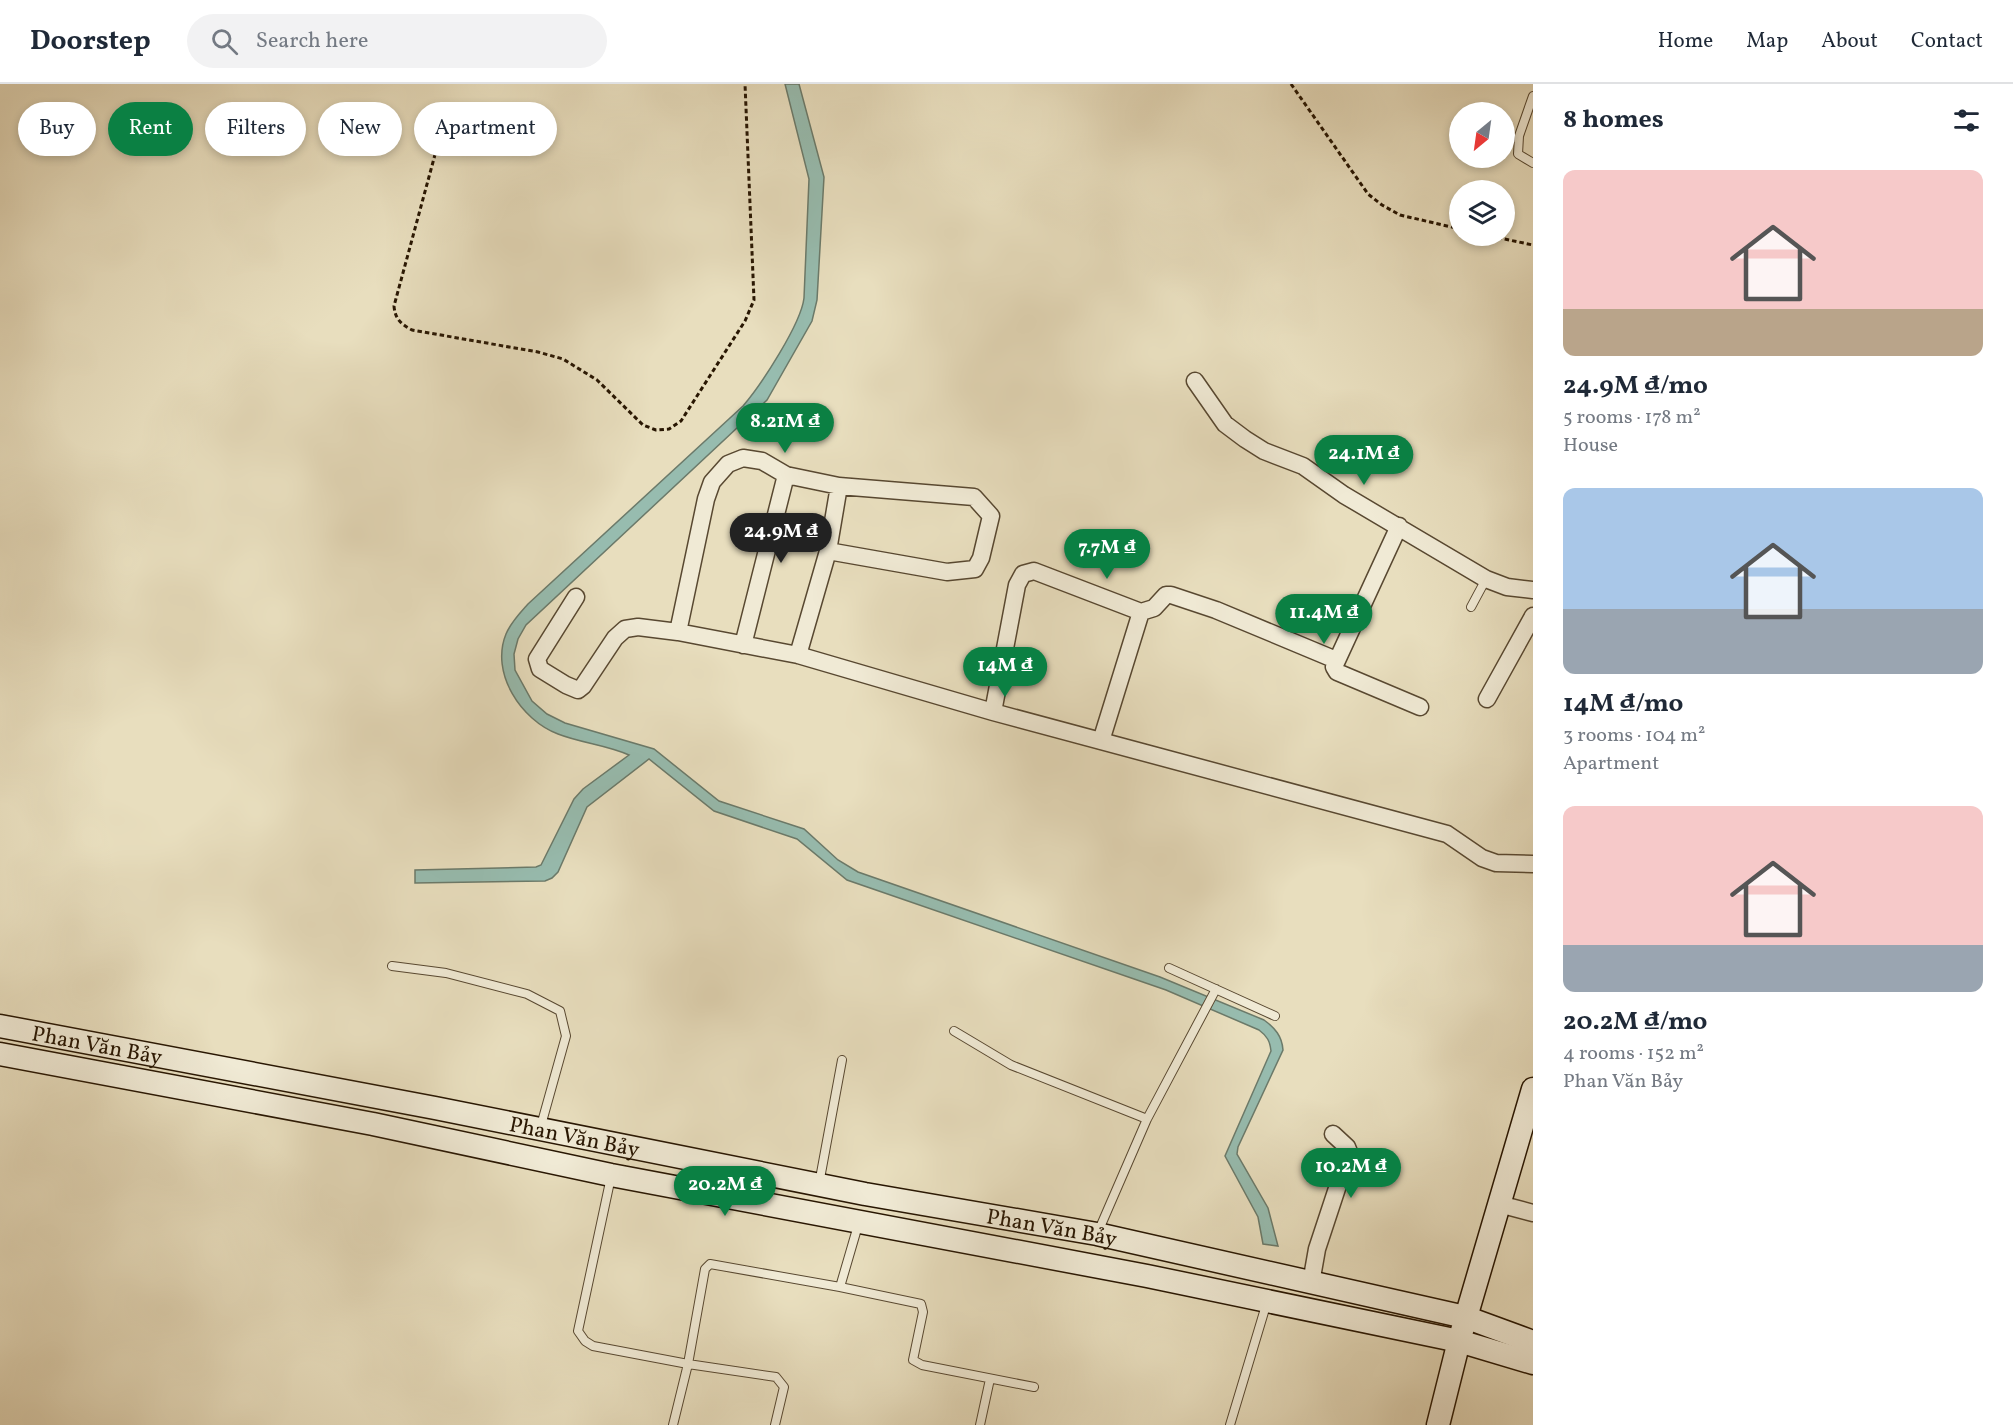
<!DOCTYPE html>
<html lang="en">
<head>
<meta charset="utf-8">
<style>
  :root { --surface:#fff; --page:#f2f2f3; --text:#1f2937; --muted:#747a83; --line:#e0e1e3; --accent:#0b8043 }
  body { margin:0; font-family:Vollkorn,serif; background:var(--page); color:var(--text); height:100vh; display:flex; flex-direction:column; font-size:22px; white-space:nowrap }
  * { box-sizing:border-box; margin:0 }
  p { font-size:20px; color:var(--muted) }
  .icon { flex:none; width:33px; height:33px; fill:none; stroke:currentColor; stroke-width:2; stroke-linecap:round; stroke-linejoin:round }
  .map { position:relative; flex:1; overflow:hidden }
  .details { display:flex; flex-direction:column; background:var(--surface); width:480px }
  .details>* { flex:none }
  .guide { position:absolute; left:18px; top:18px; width:570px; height:54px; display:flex; gap:12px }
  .needle { width:39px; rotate:209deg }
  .controls { position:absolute; left:1449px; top:18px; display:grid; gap:12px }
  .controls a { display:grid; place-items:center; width:66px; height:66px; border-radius:50%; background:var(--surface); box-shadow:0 3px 9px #0003; font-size:30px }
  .price { position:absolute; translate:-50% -51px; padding:0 14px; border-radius:21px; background:var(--accent); color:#fff; font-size:20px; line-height:39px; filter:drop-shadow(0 2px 3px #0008) }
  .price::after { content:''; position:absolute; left:50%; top:36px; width:18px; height:14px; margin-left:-9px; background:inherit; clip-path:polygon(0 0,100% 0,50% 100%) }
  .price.current { background:#222; color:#fff }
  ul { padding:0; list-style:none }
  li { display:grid; align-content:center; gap:12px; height:318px; padding:0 30px }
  li span { display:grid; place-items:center; height:186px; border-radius:12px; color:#555 }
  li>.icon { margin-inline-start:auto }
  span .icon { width:108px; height:108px; fill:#fffc; stroke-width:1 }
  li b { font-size:26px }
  h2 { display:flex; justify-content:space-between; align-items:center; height:72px; padding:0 30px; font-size:26px }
  .pill { padding:0 21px; border-radius:27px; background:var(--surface); box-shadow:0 3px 9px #0003; font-size:21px; line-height:54px }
  .pill.current { background:var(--accent); color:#fff }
  header { display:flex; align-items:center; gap:36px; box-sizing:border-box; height:84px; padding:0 30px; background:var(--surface); border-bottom:2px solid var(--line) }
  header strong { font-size:28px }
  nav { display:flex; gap:33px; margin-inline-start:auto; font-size:21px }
  .search { width:420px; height:54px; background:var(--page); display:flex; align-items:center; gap:15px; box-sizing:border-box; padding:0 21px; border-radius:33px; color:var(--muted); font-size:22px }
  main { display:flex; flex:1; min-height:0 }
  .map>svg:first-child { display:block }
  .water { fill:#97bcaf; stroke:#6b7a6a; stroke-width:1.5 }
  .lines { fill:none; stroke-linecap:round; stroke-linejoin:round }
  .service-casing { stroke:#584831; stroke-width:10 }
  .minor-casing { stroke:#584831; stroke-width:19 }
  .secondary-casing { stroke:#281602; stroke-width:25 }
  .path { stroke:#281602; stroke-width:3; stroke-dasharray:4.5 3; stroke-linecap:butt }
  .service { stroke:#f0ead5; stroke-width:8 }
  .minor { stroke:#f0ead5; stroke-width:16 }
  .secondary { stroke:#f0ead5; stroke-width:22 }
  .labels { text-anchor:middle; stroke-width:5; stroke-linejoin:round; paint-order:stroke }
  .street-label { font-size:22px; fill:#281602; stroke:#f0ead5 }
</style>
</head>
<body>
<header>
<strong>Doorstep</strong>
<div class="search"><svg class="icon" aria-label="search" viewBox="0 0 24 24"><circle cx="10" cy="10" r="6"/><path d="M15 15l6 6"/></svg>Search here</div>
<nav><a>Home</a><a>Map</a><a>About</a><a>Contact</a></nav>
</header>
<main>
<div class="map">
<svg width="1533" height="1341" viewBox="0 0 1533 1341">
  <rect width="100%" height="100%" fill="#e8debe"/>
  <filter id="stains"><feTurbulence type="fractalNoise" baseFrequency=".00333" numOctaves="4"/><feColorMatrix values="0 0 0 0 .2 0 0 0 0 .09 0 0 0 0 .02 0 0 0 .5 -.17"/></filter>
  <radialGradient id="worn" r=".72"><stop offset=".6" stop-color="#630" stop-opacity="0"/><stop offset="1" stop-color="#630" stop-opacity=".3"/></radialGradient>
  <path class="water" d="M785,0H799L824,93L817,216L812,237L767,316L526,541L518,555L514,570L515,586L532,617L547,630L565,639L654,665L719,717L804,745L838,776L858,788L1160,893L1264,936C1275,944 1282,952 1283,966L1238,1063L1237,1070L1268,1124L1278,1162L1263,1160L1258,1133L1225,1072L1271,967C1270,957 1267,952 1259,946L1166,906L847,796L797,755L714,727L649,675L587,723L558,788L552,794L545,797L415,799V786L536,783L541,781L574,715L583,705L629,671C607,661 581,659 558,650C521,636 490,589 506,550C511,538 520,529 528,520L743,322C761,301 801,240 804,214L809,95Z"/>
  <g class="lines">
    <defs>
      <path id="service" d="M1533,12L1519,52L1518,70L1533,79
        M1471,523L1486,495
        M392,882L446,889L527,910L560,927L566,952L540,1045
        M1169,884L1275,932
        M954,947L1011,981L1147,1035
        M611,1093L578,1247L585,1257L593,1262L688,1280L776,1293L784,1303L775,1341
        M819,1100L842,976
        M1098,1148L1147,1035L1216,905
        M840,1203L921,1220L923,1228L913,1276L922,1281L1034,1303
        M673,1341L688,1280L705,1185L710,1180L840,1203L859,1138
        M980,1341L990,1295
        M1230,1341L1267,1218"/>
      <path id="minor" d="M1195,297L1225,340L1245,355L1264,367L1303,382L1344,411L1486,495L1507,503L1533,506
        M1399,442L1334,583L1337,588L1420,623
        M828,467L947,488L975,485L981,474L991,432L974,413L839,402
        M576,513L537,575L540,585L566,601L578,606L583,602L615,554L625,545L638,543L678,548L798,571L993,628L1447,750L1482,774L1496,779L1533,780
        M678,548L706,415L712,398L728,380L743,374L762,377L786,391L839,402L828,467L798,571
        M743,561L786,391
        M1487,615L1533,532
        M993,628L1017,501L1023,490L1034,487L1141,528L1154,524L1166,511H1171L1216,526L1336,576
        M1101,657L1141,528
        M1499,1120L1533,1129
        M1311,1199L1317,1165L1349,1068L1347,1063L1333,1050"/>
      <g id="secondary">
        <path id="s1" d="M0,942L435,1024L865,1110L1097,1150L1465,1233L1533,1258"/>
        <path d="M0,970L373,1040L611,1091L1147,1192L1459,1257L1533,1279"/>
        <path d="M1438,1341L1459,1257L1533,1005"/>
      </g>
    </defs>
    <use href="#service" class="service-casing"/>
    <use href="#minor" class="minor-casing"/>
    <use href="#secondary" class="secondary-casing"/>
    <path class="path" d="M1291,0L1368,110L1382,121L1400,131L1460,145
      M449,19L394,222C395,235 401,240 412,246L538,268L563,275L597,296L643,341L656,346L669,345L681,337L745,237L754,216L745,0
      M1490,152L1533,161"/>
    <use href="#service" class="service"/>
    <use href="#minor" class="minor"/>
    <use href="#secondary" class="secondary"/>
  </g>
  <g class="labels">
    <g class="street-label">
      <text dy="8" stroke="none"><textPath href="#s1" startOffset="99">Phan Văn Bảy</textPath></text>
      <text dy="8" stroke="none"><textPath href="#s1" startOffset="585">Phan Văn Bảy</textPath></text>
      <text dy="8" stroke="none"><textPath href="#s1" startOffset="1071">Phan Văn Bảy</textPath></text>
    </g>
  </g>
  <rect width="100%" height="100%" filter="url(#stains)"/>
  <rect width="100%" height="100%" fill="url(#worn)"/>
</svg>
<div class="controls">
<a><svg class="needle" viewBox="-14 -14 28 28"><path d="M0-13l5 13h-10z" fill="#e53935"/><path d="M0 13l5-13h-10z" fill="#747a83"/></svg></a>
<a><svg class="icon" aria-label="layers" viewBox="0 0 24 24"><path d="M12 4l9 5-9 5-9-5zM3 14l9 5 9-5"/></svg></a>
</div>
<b class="price" style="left:785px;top:370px">8.21M ₫</b>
<b class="price" style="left:1364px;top:402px">24.1M ₫</b>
<b class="price current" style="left:781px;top:480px">24.9M ₫</b>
<b class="price" style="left:1107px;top:496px">7.7M ₫</b>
<b class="price" style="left:1324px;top:561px">11.4M ₫</b>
<b class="price" style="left:1005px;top:614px">14M ₫</b>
<b class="price" style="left:1351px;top:1115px">10.2M ₫</b>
<b class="price" style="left:725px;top:1133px">20.2M ₫</b>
<div class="guide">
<a class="pill">Buy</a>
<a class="pill current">Rent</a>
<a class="pill">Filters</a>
<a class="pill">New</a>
<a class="pill">Apartment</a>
</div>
</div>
<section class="details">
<h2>8 homes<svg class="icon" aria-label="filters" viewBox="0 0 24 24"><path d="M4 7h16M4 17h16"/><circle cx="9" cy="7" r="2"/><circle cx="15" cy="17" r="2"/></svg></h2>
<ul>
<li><span style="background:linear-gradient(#f6c9c9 75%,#b9a48a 0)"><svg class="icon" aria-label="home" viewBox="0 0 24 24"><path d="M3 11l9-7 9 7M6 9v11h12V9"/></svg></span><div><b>24.9M ₫/mo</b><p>5 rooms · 178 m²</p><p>House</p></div></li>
<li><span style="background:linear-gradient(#a9c7e8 65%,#9aa5b1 0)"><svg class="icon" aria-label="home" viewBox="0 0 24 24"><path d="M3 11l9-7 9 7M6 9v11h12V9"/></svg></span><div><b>14M ₫/mo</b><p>3 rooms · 104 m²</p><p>Apartment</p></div></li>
<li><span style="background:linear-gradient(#f6c9c9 75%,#9aa5b1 0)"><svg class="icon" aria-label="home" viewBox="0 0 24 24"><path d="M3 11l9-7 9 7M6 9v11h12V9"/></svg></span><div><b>20.2M ₫/mo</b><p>4 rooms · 152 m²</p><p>Phan Văn Bảy</p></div></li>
</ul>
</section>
</main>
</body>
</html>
